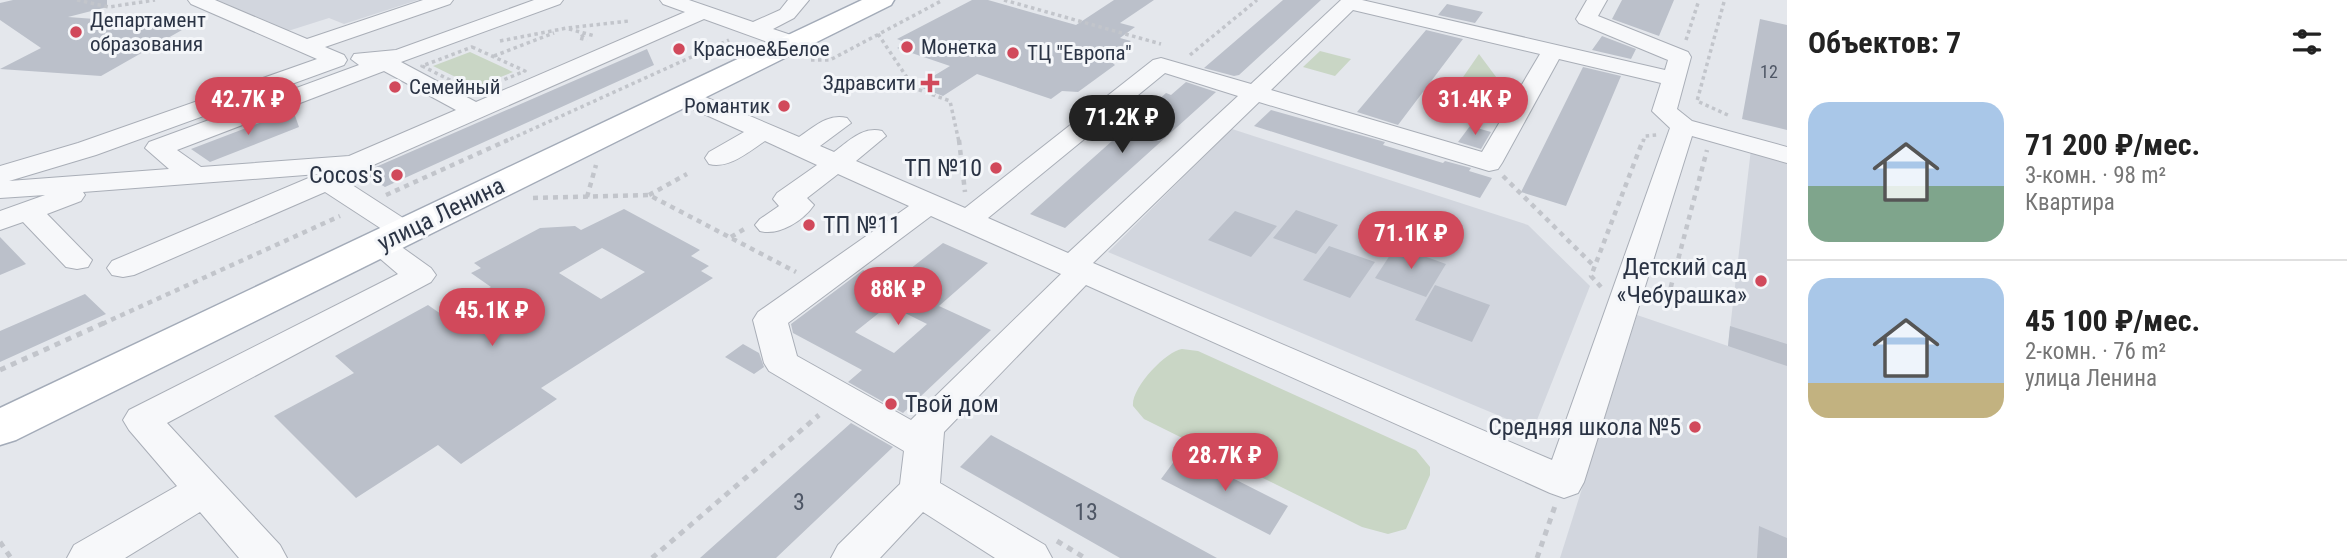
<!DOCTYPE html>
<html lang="ru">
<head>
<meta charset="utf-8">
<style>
  :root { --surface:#fff; --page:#f6f6f6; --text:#222; --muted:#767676; --line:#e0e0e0; --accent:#d1495b }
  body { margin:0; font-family:"Roboto Condensed",sans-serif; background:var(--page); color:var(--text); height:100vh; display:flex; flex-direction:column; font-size:26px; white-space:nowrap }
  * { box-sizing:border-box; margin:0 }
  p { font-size:23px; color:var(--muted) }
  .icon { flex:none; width:38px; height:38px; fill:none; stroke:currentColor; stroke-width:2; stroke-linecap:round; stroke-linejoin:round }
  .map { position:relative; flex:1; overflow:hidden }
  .panel { display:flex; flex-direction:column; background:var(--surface); width:560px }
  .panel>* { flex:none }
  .price { position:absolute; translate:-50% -60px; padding:0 16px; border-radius:24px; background:var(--accent); color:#fff; font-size:23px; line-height:46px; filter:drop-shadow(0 2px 4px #0008) }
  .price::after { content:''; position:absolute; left:50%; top:42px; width:21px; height:16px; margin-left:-10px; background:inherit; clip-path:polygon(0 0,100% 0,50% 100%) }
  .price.selected { background:#222; color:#fff }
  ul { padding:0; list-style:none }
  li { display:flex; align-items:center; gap:21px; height:175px; padding:0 21px }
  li+li { border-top:2px solid var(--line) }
  li span { display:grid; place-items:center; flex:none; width:196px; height:140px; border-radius:21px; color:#555 }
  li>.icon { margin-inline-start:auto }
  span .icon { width:84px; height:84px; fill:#fffc; stroke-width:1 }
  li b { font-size:30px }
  h2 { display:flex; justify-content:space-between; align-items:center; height:84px; padding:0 21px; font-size:30px }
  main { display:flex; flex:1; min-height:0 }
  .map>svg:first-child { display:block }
  .built { fill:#d2d6de }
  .green { fill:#c9d6c5 }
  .building { fill:#bbc0ca; fill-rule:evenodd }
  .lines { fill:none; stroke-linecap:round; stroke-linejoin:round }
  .minor-casing { stroke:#a9aeb7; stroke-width:2 }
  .major-casing { stroke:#a3abb8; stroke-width:3 }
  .path-far2 { stroke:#c2c5cb; stroke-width:3.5; stroke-dasharray:3.5 3.5; stroke-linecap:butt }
  .path-far1 { stroke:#c2c5cb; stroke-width:4.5; stroke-dasharray:5 5; stroke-linecap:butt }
  .path { stroke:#c2c5cb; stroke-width:5; stroke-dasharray:6 6; stroke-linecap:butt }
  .minor { fill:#f7f8fa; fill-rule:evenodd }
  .major { fill:#fff; fill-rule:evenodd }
  .poi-dot { fill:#d1495b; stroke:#f4f6f9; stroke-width:2.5 }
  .labels { text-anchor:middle; stroke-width:6; stroke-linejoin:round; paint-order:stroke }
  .far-number-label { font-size:18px; fill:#4f5766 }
  .far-poi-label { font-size:21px; fill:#2b3445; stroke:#f4f6f9; text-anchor:start }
  .poi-label { font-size:24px; fill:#2b3445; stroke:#f4f6f9; text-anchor:end }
  .street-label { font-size:24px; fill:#2b3445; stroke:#f4f6f9 }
  .near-number-label { font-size:24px; fill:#4f5766 }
</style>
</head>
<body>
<main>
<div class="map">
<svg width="1787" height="558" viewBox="0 0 1787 558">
  <rect width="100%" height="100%" fill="#e4e7ec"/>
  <path class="built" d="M216,0H418L344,24L329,18L288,31Z
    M1232,129L1528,225L1590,286L1533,430L1108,252Z
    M1751,149L1787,158V558H1560L1637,315L1728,346Z"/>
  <path class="green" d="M1320,51L1351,59L1335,76L1303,67Z
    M470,52L513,72L476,87L433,66Z
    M1479,54L1508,93L1492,119L1443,106Z
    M1182,349L1198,351L1416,450L1430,467V475L1406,529L1388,534L1362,527L1144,419L1133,406C1131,388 1166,351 1182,349Z"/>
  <path class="building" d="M13,0H107V7L68,17L189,26L101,76L0,69L41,48L0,20V3Z
    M972,0H988L1076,25L1114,0H1154L1120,23L1135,27L1120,38L1131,41L1107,58L1115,65L1078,92L1062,91L1051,99L977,74L943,96L917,86L950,66L897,48L907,43L897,39Z
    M1283,0H1321L1239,75L1234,76L1204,68Z
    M1622,0H1674L1659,36L1612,19Z
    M1447,4L1483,12L1475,23L1438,15Z
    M1760,19L1787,25V130L1742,119Z
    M1426,30L1463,39L1398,125L1357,112Z
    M1602,36L1636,49L1631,59L1592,50Z
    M647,49L654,65L385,187L362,173Z
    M1583,67L1621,76L1566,206L1521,192Z
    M1186,82L1216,92L1065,228L1030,214L1166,93L1171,95Z
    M293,110L299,127L210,162L191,149Z
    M1271,110L1385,142L1383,145L1443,163L1445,161L1471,168L1469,171L1492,178L1480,198L1254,126Z
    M1470,126L1491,132L1481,149L1458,142Z
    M624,209L700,250L691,256L709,266L701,271L713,278L541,388L557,399L461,464L438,445L356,498L274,416L354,373L335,356L428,305L441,314L491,287L471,273L481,268L474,263L540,228L575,226L581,230ZM602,248L645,272L601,299L559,273Z
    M1296,210L1338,225L1316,254L1273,238Z
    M1235,211L1277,226L1251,257L1208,240Z
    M0,237L26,264L0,275Z
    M943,243L988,263L939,306L991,330L903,413L848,382L862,370L793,333L791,324L863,270L891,284ZM889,305L927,324L894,353L855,332Z
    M1329,246L1375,262L1350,298L1303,280Z
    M1396,246L1446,264L1426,297L1375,278Z
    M1435,285L1490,305L1472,342L1415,320Z
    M85,294L106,314L0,362V331Z
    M1730,326L1787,344V366L1728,346Z
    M743,344L759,353L764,367L754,374L725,357Z
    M851,423L893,447L776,558H700Z
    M991,435L1217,558H1120L960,467Z
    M1181,452L1288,506L1270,535L1161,479Z
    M1759,526L1787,538V558H1757Z"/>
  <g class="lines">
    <defs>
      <path id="minor" d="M188,0H215L307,39L423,0H453L450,4L325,47L344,55L347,60L344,65L96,155L9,181L169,169L145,148L149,142L359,65L351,59L354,54L396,50L534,0H563L560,4L401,62L476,102L685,12L663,4L660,0H689L753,22L780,10L788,0H809L794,18L773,29L800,38L803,43L800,48H784L704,19L362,170L346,181L414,225L419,231L414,237L404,240L394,237L325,192L134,275L123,277L112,275L107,268L112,261L318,174L83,192L85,195L81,201L47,214L92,260L88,267L77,269L66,267L23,222L0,230V211L45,195L0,198V166L78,143L317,59L191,4ZM384,71L456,110L349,156L201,167L177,150Z
        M1341,0H1362L1665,70L1668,60L1579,23L1576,19L1587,0H1607L1598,16L1688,52L1691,57L1677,109L1692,121L1787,147V163L1692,136L1584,482L1578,493L1564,498L1550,493L1086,285L944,432L940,483L1045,545L1052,558H995L923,512L880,558H831L838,545L900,484L904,451L769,371L764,363L753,320L758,312L909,206L838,174L807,198L814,205C803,221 779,236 760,231L755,225L760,219L779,206L773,199L777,193L817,165L765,141C748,152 729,169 709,164L705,158L709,152L744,132L675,101L671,96L675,91L683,89L691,91L799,137C814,127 828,113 847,118L851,123L820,146L834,152C849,141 863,126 882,131L886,136L856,161L965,208L1153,60L1161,58L1251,84ZM1353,10L1540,54L1482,152L1271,90ZM1559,59L1661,83L1652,111L1670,128L1552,460L1093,263L1259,102L1489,171L1498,169L1502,163ZM1165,73L1238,96L1068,253L988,218ZM931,216L1061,274L911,420L797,356L788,323Z
        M378,235L389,238L431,268L436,275L431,282L167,423L280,545L287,558H239L200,512L125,558H67L74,545L177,486L129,430L123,420L129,410L398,274L363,244L367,238Z"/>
      <path id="major" d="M862,0H894L891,5L16,440L0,445V408Z"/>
    </defs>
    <use href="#minor" class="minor-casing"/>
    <use href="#major" class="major-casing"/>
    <path class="path-far2" d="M77,0L109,7L155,0
      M1004,0L1161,44
      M1724,2L1697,101L1730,116
      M569,29L595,36
      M878,34L914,88L950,101L959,142
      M584,35L579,38L587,40
      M1686,40L1699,0
      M500,41L567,28L629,21
      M472,47L525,71L474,92L422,66Z
      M1190,55L1257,0
      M494,56L554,33
      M811,60H830L943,0
      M504,142L729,40
      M1643,142L1645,136L1657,135"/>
    <path class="path-far1" d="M959,140L965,192
      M1503,176L1594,266
      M386,195L508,140
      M649,195L687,174
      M587,197L596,165
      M533,198L649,195L796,272
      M731,237L746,228
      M1601,287L1591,276L1643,140
      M1656,292L1669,294L1707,150
      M102,324L340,216"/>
    <path class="path" d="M0,370L106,322
      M1057,541L1085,558
      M0,542L11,558
      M652,558L819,415
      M1537,558L1555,506"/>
    <use href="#minor" class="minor"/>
    <use href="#major" class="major"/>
  </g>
  <g class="poi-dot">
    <circle cx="76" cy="32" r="7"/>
    <circle cx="907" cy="47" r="7"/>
    <circle cx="679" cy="49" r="7"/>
    <circle cx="1013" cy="53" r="7"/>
    <path d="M926.5 72.5h7v7h7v7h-7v7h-7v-7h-7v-7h7z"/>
    <circle cx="395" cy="87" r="7"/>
    <circle cx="784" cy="106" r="7"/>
    <circle cx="996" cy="168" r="7"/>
    <circle cx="397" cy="175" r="7"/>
    <circle cx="809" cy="225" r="7"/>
    <circle cx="1761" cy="281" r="7"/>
    <circle cx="891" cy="404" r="7"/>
    <circle cx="1695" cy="427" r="7"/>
  </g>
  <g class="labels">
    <g class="far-number-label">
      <text x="1769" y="78">12</text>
    </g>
    <g class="far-poi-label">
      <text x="90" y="27">Департамент<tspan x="90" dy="24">образования</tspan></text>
      <text x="921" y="54">Монетка</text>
      <text x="693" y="56">Красное&amp;Белое</text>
      <text x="1027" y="60">ТЦ "Европа"</text>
      <text x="916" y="90" text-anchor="end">Здравсити</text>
      <text x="409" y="94">Семейный</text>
      <text x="770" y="113" text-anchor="end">Романтик</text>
    </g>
    <g class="poi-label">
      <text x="982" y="176">ТП №10</text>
      <text x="383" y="183">Cocos's</text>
      <text x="823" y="233" text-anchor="start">ТП №11</text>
      <text x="1747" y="275">Детский сад<tspan x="1747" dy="28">«Чебурашка»</tspan></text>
      <text x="905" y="412" text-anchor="start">Твой дом</text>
      <text x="1681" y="435">Средняя школа №5</text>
    </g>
    <g class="street-label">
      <text transform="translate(441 214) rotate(-26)" y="8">улица Ленина</text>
    </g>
    <g class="near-number-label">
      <text x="799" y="510">3</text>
      <text x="1086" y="520">13</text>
    </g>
  </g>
</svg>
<b class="price" style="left:248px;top:137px">42.7K ₽</b>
<b class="price" style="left:1475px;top:137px">31.4K ₽</b>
<b class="price selected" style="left:1122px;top:155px">71.2K ₽</b>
<b class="price" style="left:1411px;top:271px">71.1K ₽</b>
<b class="price" style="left:898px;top:327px">88K ₽</b>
<b class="price" style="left:492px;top:348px">45.1K ₽</b>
<b class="price" style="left:1225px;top:493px">28.7K ₽</b>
</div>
<section class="panel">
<h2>Объектов: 7<svg class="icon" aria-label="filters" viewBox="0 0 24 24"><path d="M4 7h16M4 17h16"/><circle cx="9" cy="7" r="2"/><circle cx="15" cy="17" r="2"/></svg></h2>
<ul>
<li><span style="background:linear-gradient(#a9c7e8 60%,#7fa58c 0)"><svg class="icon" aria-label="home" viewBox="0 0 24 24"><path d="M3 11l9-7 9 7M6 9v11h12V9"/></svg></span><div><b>71 200 ₽/мес.</b><p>3-комн. · 98 m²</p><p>Квартира</p></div></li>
<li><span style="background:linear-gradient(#a9c7e8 75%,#c2b280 0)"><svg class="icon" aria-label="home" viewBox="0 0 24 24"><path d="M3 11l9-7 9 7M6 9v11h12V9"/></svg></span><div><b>45 100 ₽/мес.</b><p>2-комн. · 76 m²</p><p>улица Ленина</p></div></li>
</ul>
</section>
</main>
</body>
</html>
